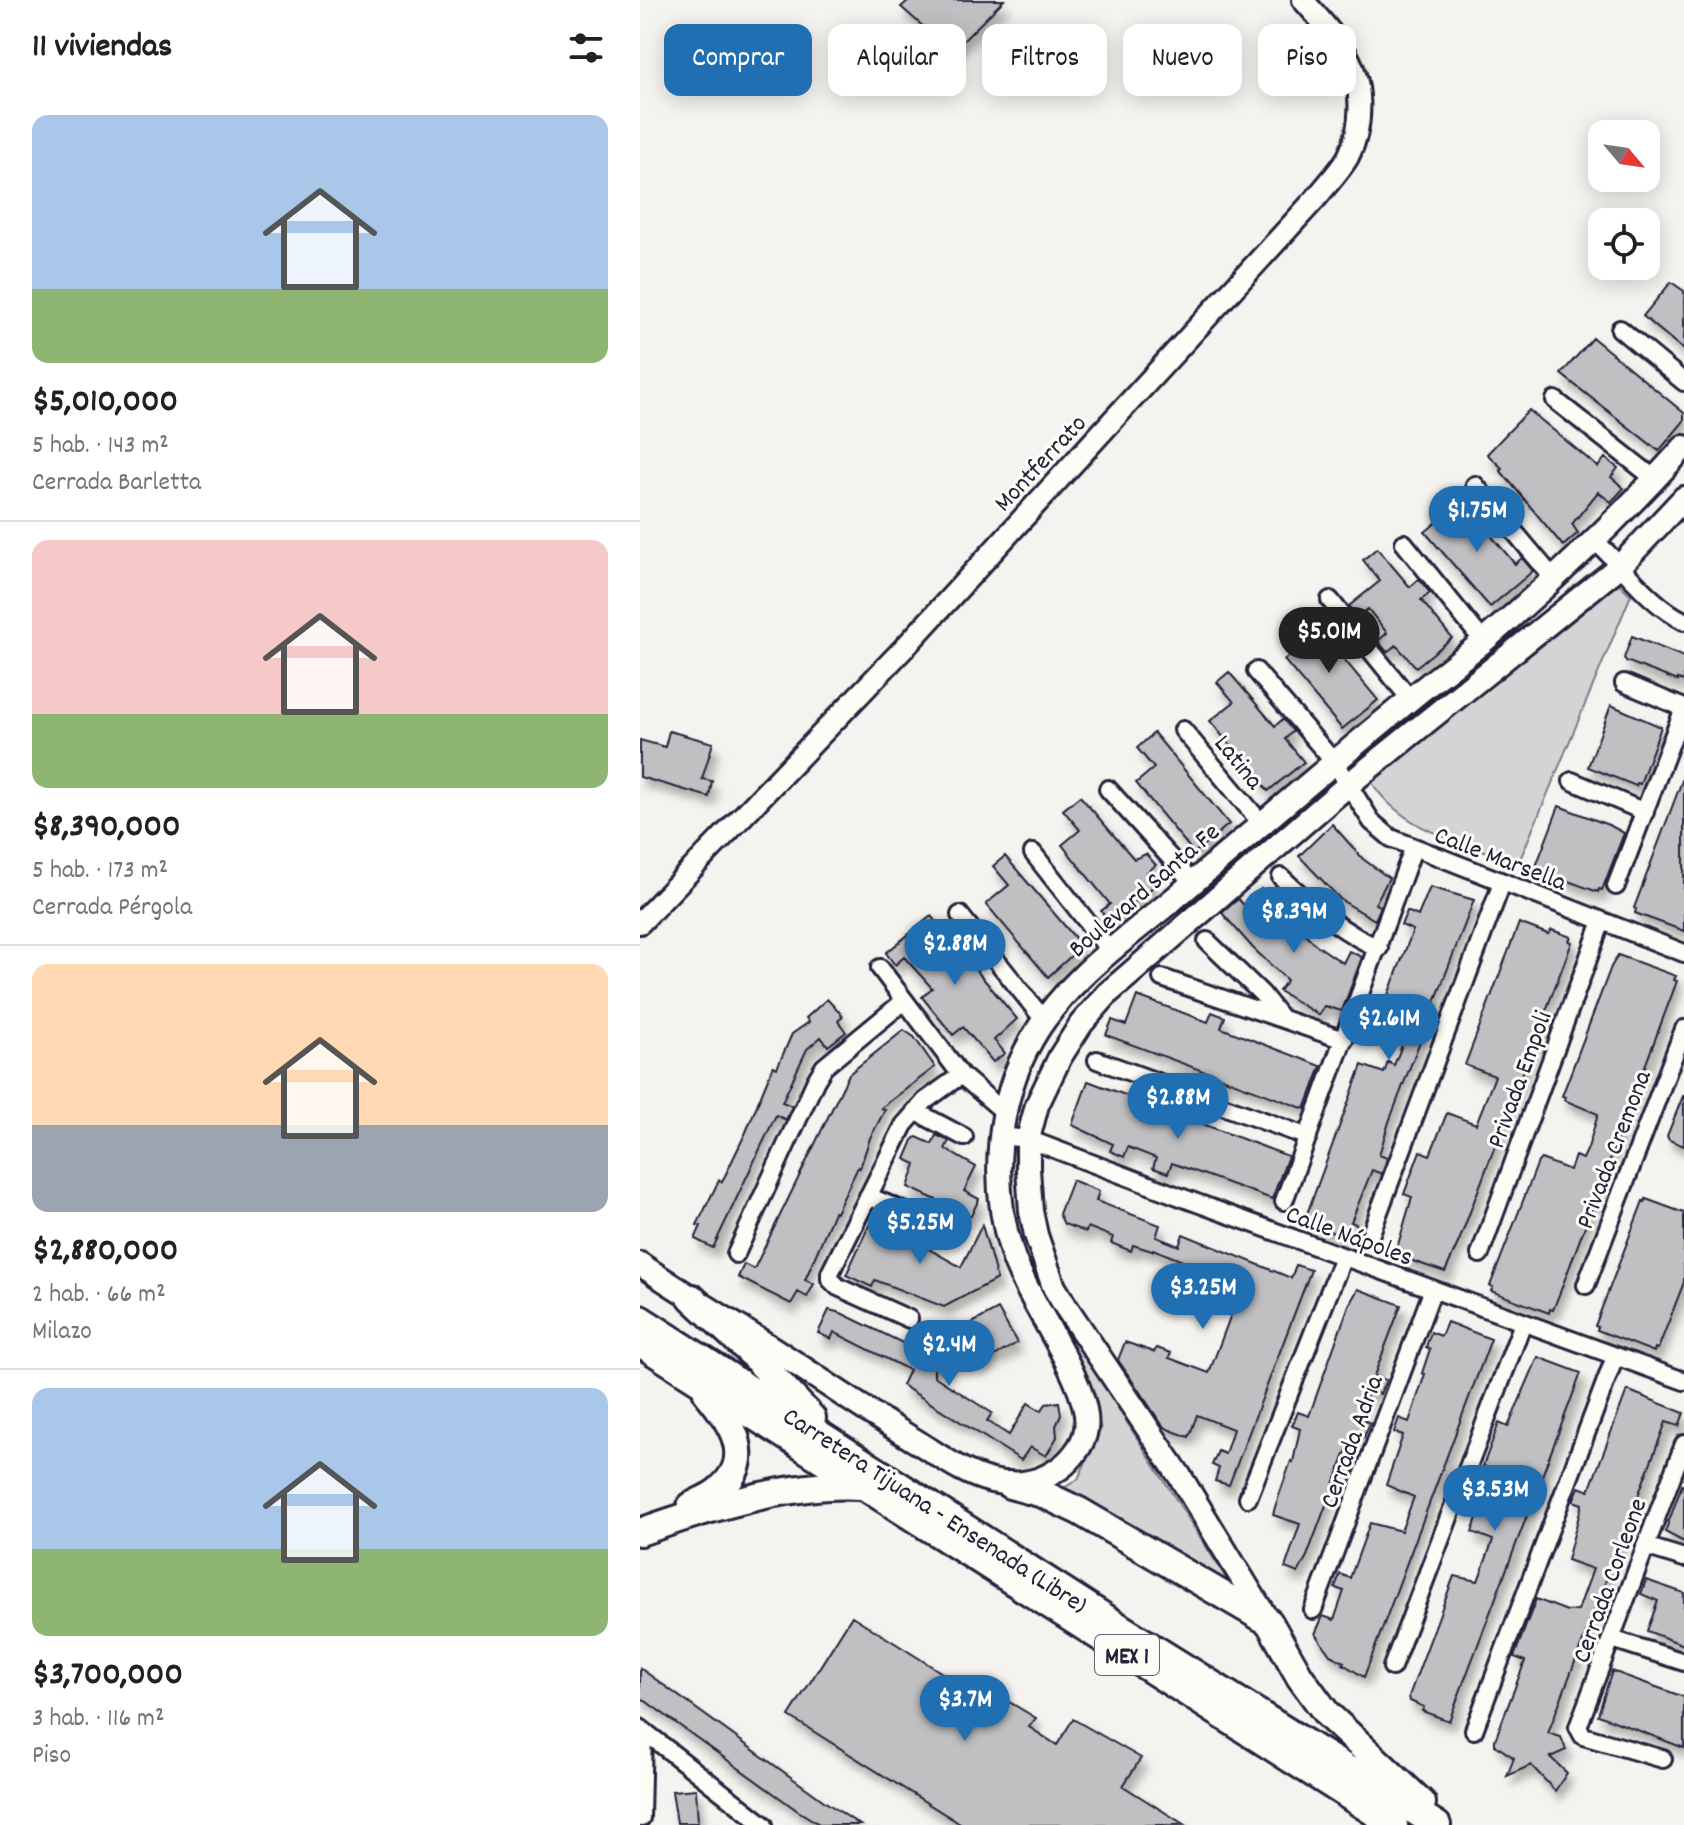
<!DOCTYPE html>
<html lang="es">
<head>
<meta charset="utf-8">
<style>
  :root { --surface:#fff; --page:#f2f2f2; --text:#202124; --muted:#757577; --line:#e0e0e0; --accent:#1f6fb2 }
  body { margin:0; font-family:Dekko,sans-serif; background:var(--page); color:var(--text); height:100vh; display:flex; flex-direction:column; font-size:30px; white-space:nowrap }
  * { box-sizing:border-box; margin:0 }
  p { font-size:26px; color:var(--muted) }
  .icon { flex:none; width:44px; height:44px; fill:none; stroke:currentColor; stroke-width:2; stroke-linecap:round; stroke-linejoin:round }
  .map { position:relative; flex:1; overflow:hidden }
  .drawer { display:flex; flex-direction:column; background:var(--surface); width:640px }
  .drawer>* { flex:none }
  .guide { position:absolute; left:24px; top:24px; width:760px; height:72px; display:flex; gap:16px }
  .needle { width:52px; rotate:119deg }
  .controls { position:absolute; left:948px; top:120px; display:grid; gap:16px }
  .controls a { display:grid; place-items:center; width:72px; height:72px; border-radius:16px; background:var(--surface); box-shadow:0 4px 20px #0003; font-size:40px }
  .price { position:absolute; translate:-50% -68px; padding:0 18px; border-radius:28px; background:var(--accent); color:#fff; font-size:26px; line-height:52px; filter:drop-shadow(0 2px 4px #0008) }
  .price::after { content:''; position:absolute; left:50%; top:48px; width:24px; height:18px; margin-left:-12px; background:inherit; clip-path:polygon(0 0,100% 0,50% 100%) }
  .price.on { background:#222; color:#fff }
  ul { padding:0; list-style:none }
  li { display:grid; align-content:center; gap:16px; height:424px; padding:0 32px }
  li+li { border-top:2px solid var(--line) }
  li span { display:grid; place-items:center; height:248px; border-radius:16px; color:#555 }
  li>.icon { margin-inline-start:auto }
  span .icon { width:144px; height:144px; fill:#fffc; stroke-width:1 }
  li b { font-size:34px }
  h2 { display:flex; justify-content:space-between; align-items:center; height:96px; padding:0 32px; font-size:34px }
  .chip { padding:0 28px; border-radius:16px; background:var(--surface); box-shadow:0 4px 20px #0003; font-size:28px; line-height:72px }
  .chip.on { background:var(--accent); color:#fff }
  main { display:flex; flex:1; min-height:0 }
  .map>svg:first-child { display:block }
  .green { fill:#d5d4d5; stroke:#7c7b88; stroke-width:2 }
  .building { fill:#c0bfc2; stroke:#22223b; stroke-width:2; filter:url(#shadow) }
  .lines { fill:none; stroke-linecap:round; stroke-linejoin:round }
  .minor-casing { stroke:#22223b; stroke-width:22 }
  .tertiary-casing { stroke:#22223b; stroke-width:26 }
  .secondary-casing { stroke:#22223b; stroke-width:28 }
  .trunk-casing { stroke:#22223b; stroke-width:32 }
  .minor { stroke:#fdfcf7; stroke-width:16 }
  .tertiary { stroke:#fdfcf7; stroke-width:20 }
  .secondary { stroke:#fdfcf7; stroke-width:22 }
  .trunk { stroke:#fdfcf7; stroke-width:26 }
  .labels { text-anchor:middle; stroke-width:6; stroke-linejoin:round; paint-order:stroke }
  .shield { fill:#fdfcf7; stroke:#646373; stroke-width:2 }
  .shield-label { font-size:24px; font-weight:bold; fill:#22223b }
  .street-label { font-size:26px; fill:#22223b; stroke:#fdfcf7 }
</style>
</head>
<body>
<main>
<section class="drawer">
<h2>11 viviendas<svg class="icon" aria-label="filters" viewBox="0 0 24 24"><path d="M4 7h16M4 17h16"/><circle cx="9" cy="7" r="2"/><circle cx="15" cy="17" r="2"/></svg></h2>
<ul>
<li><span style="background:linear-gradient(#a9c7e8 70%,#8fb573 0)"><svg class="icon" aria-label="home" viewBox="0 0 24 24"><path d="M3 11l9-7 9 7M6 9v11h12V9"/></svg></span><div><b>$5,010,000</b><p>5 hab. · 143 m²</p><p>Cerrada Barletta</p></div></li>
<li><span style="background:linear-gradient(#f6c9c9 70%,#8fb573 0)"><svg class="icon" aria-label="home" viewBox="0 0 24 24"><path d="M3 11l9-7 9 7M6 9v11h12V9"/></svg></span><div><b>$8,390,000</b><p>5 hab. · 173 m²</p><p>Cerrada Pérgola</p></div></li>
<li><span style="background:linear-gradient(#ffd9b3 65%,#9aa5b1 0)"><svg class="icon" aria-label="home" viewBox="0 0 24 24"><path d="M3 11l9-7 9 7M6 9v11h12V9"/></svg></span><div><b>$2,880,000</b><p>2 hab. · 66 m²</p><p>Milazo</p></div></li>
<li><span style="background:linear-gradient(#a9c7e8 65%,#8fb573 0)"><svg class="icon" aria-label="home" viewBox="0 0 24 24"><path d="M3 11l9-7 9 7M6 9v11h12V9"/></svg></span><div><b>$3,700,000</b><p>3 hab. · 116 m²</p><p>Piso</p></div></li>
</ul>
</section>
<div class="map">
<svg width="1044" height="1825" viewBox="0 0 1044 1825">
  <defs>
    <filter id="shadow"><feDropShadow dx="5" dy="9" stdDeviation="4" flood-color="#0004"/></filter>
  </defs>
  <rect width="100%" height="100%" fill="#f4f3ef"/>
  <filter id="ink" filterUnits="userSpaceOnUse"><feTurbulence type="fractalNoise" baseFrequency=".0125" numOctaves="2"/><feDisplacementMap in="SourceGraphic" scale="16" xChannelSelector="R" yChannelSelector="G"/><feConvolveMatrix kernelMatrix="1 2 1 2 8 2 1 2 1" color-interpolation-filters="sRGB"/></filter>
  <g filter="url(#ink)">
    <path class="green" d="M971,576L991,595L879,862C826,844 759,831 730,779Z
      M427,1328L586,1578L601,1598L418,1492L438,1479L461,1429L451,1395L423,1334Z"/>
    <path class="building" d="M269,0H364L312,52L261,7Z
      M236,47L259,57L252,71L229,61Z
      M1031,282L1044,291V350L1003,316Z
      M953,338L1044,413V421L1019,451L921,374Z
      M889,410L958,467L965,458L978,468L971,477L984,488L971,502L958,492L932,524L938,533L923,546L860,470L862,468L847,454Z
      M822,501L875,564L882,558L893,571L850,607L785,532Z
      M737,548L770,587L779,579L790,593L781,600L812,638L776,667L756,645L747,652L738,641L747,633L728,609L718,617L709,606L740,581L723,560Z
      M663,610L738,700L702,729L644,660L668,640L651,620Z
      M992,636L1044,657V681L1038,679V681L986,661L984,658Z
      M589,672L635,726L643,719L653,731L645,739L664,762L628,791L570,721L594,702L577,682Z
      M971,705L1021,727L1000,784L997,783L996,786L948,767Z
      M29,731L73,743L62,779L72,781L69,797L0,777V740L25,747Z
      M514,733L589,824L554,853L496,783L514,768L497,748Z
      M1043,778H1044V931L995,913L996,909L994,908Z
      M440,796L494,859L506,854L516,865L506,873L515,885L470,923L461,911L470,904L422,845L440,830L423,810Z
      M919,806L971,826L984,833L962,890L959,889L958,892L895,869Z
      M692,824L723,859L749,878L735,904L741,906L735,920L701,900L659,856Z
      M365,856L442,946L408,977L346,904L369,885L353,866Z
      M790,887L834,900L749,1122L739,1155L747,1158L742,1174L732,1170L711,1222L718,1225L713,1240L664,1222L722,1065L744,1073L748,1062L754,1065L764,1040L735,1029L773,930L761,925L767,911L778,916Z
      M621,889L675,944L703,963L709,951L722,957L702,1011L684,1006L679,1015L639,991L647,980L613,948L582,913L598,899L604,905Z
      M291,916L377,1019L354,1040L365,1053L353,1062L323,1027L313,1035L282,997L292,988L264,957L255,965L246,953Z
      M879,923L908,934L912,930L931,937L929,941L932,942L819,1241L805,1272L755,1255L772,1197L764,1194L780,1151L790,1155L807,1113L836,1124L855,1076L825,1065Z
      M978,955L1036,976L1034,980L1037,981L922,1287L913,1310L910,1309L909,1313L851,1291L853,1287L850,1286L898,1162L901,1159L930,1170L935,1156L943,1159L948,1148L958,1114L924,1100L925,1097L922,1096L971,967Z
      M497,996L568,1022L572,1012L585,1017L581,1028L681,1066L665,1109L466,1035L472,1020L486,1025Z
      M187,999L203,1016L198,1021L206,1032L188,1046L181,1037L167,1049L142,1102L152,1106L146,1120L136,1115L73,1248L55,1239L61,1226L57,1225L79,1180L82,1182L106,1132L133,1066L137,1068L152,1034L169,1022L166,1018Z
      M264,1030L274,1037L295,1067L241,1108L245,1110L230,1138L220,1168L218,1167L196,1213L194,1212L165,1280L174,1284L167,1297L158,1292L151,1304L98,1277L104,1264L114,1269L209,1074Z
      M448,1081L648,1156L632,1199L532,1163L528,1173L513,1168L516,1158L488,1147L484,1157L470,1151L473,1144L432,1125Z
      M1043,1096H1044V1146L1029,1140L1027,1136Z
      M296,1135L309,1141L305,1149L336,1167L324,1191L339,1199L331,1216L268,1187L276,1164L265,1159L274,1138L277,1137L292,1144Z
      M432,1180L459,1191L456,1201L520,1225L516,1237L539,1246L543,1234L651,1278L656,1265L671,1270L589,1485L575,1481L579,1468L572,1465L578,1451L585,1454L593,1429L557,1415L549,1437L530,1430L523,1426L478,1360L485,1342L514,1352L517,1348L531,1353L529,1358L569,1373L602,1285L513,1249L512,1251L493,1245L491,1251L471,1243L473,1237L448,1227L446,1232L424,1224L419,1214Z
      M1006,1199L1044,1213V1282L1018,1349L1015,1348L1014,1352L957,1330L958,1327L955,1326L1003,1201L1005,1202Z
      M230,1223L237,1224L257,1234L262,1224L275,1230L271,1239L321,1267L342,1225L357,1279L304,1307L235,1280L232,1287L206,1275Z
      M718,1289L761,1305L734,1376L746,1380L740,1394L729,1390L718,1418L730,1423L724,1437L713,1433L667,1556L658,1573L645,1568L660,1524L633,1515L635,1507L651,1461L653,1462L660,1429L652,1426L658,1412L669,1416L709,1305Z
      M358,1309L377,1343L339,1365L319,1330Z
      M189,1310L201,1313L279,1351L287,1334L307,1347L294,1365V1376L352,1413L347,1421L369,1435L388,1403L401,1411L406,1404L419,1402L421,1415L416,1426L417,1437L406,1456L390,1447L381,1460L262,1385L269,1370L194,1332L191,1339L178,1333Z
      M807,1322L851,1339L724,1677L703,1664L704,1662L690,1655L675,1634L683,1616L694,1620L704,1591L695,1588L700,1574L710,1578L730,1523L761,1531L774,1497L746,1485L763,1435L754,1432L759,1418L769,1422L785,1374L782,1373L790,1349L786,1347L791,1332L801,1336Z
      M898,1357L941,1373L809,1721L782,1711L784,1707L770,1701L769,1696L814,1576L838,1581L853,1540L832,1532L854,1470L843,1466L859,1423L868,1427Z
      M987,1390L1044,1413L1039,1426L1026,1422L908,1733L921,1737L926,1750L910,1757L927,1773L915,1791L891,1765L867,1776L874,1758L855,1745V1740L885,1661L874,1657L896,1599L927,1611L938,1610L953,1569L927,1560L942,1504L933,1501L939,1487L949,1491Z
      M1042,1485L1044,1486V1542L1025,1532Z
      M1006,1580L1044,1593V1645L1007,1631L1018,1601L1001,1594Z
      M212,1616L345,1700L351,1691L396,1718L389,1727L417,1745L433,1719L501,1758L483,1786L545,1825H322L149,1716Z
      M0,1668L184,1801L220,1825H181L158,1811L0,1697Z
      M972,1671L1044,1697V1748L958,1715Z
      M56,1789L58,1823H37L32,1791Z"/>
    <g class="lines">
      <defs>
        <path id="minor" d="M980,329L1044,382
          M915,400L1015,479
          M835,485L914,579
          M955,541C984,567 1009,604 1044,621
          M764,543L843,641
          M690,600L770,699
          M616,671L694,762L732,822L751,838L1044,953
          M543,730L621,823
          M932,781L1005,812
          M468,789L553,883
          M393,853L470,951
          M641,877C672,905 700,932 739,948
          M976,886L1044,708L984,683
          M320,915L404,1020
          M567,941L622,994L641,1018
          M240,968L321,1075L364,1112
          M522,978L704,1040
          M457,1060L668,1137
          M275,1111L324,1137
          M360,1136L388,1139L546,1199L1044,1381
          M228,1196L313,1232
          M644,1201L773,849
          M731,1233L862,883
          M96,1254L176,1080L184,1067L264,1001
          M840,1254L962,921
          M946,1285L1044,1029
          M269,1319L198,1287L190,1279V1273L264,1125L285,1101L321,1075
          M608,1498L703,1257
          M1005,1546L1044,1558
          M673,1610L793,1289
          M972,1639L1044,1662
          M752,1667L883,1323
          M0,1728L124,1825
          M834,1730L975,1357
          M1023,1759L943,1736L938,1727L1044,1444
          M1,1818L3,1731"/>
        <path id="tertiary" d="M0,923L267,645L677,197C687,184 700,171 708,157C724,126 724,79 703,49C692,32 677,16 663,0"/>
        <path id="secondary" d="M0,1264C51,1299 104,1329 155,1363C196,1390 237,1418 279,1443C301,1457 326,1475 352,1481C372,1486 396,1484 414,1472C428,1464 444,1446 446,1429C453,1386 386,1300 372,1253C350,1185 356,1102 392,1039C430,973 500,930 556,880C626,820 696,760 767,702C793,680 820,661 846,639C916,579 982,516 1044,447
          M628,1621L541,1478L426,1307L414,1287L396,1235L391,1211L388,1169V1139L397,1105L420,1057L441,1024L468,993L708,785L981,565L1044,498"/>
        <path id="trunk" d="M52,1298L112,1354L172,1418
          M0,1319L486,1631L797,1825
          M0,1343L754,1825
          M370,1485L403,1494L439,1511L629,1622L660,1677L687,1714L782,1803
          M51,1506C60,1501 71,1497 78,1491C117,1459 92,1423 67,1393
          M0,1532C65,1509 151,1482 220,1486"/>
      </defs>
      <use href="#minor" class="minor-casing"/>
      <use href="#tertiary" class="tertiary-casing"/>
      <use href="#secondary" class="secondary-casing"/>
      <use href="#trunk" class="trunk-casing"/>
      <use href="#minor" class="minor"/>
      <use href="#tertiary" class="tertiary"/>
      <use href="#secondary" class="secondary"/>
      <use href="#trunk" class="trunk"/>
    </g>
  </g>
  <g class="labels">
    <rect class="shield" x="455" y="1635" width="64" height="40" rx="6"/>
    <g class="shield-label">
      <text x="487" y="1663">MEX 1</text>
    </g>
    <g class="street-label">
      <text transform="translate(399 462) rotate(-47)" y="9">Montferrato</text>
      <text transform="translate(600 761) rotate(51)" y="9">Latina</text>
      <text transform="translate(861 857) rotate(21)" y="9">Calle Marsella</text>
      <text transform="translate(503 889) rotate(-41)" y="9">Boulevard Santa Fe</text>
      <text transform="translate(878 1079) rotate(-70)" y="9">Privada Empoli</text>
      <text transform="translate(972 1149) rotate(-69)" y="9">Privada Cremona</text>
      <text transform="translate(710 1234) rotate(20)" y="9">Calle Nápoles</text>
      <text transform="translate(710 1441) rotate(-70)" y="9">Cerrada Adria</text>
      <text transform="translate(296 1509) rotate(33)" y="9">Carretera Tijuana - Ensenada (Libre)</text>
      <text transform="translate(968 1580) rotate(-70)" y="9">Cerrada Corleone</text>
    </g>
  </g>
</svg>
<div class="controls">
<a><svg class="needle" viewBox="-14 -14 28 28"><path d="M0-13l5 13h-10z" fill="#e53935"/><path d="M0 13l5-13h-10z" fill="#757577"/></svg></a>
<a><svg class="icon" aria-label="locate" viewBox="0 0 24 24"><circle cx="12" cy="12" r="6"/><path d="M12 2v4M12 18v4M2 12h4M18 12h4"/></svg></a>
</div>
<b class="price" style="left:837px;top:554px">$1.75M</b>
<b class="price on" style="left:689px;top:675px">$5.01M</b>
<b class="price" style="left:654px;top:955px">$8.39M</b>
<b class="price" style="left:315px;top:987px">$2.88M</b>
<b class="price" style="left:749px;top:1062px">$2.61M</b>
<b class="price" style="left:538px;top:1141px">$2.88M</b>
<b class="price" style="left:280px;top:1266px">$5.25M</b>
<b class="price" style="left:563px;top:1331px">$3.25M</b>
<b class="price" style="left:309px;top:1388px">$2.4M</b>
<b class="price" style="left:855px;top:1533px">$3.53M</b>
<b class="price" style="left:325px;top:1743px">$3.7M</b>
<div class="guide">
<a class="chip on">Comprar</a>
<a class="chip">Alquilar</a>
<a class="chip">Filtros</a>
<a class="chip">Nuevo</a>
<a class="chip">Piso</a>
</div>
</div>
</main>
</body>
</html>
